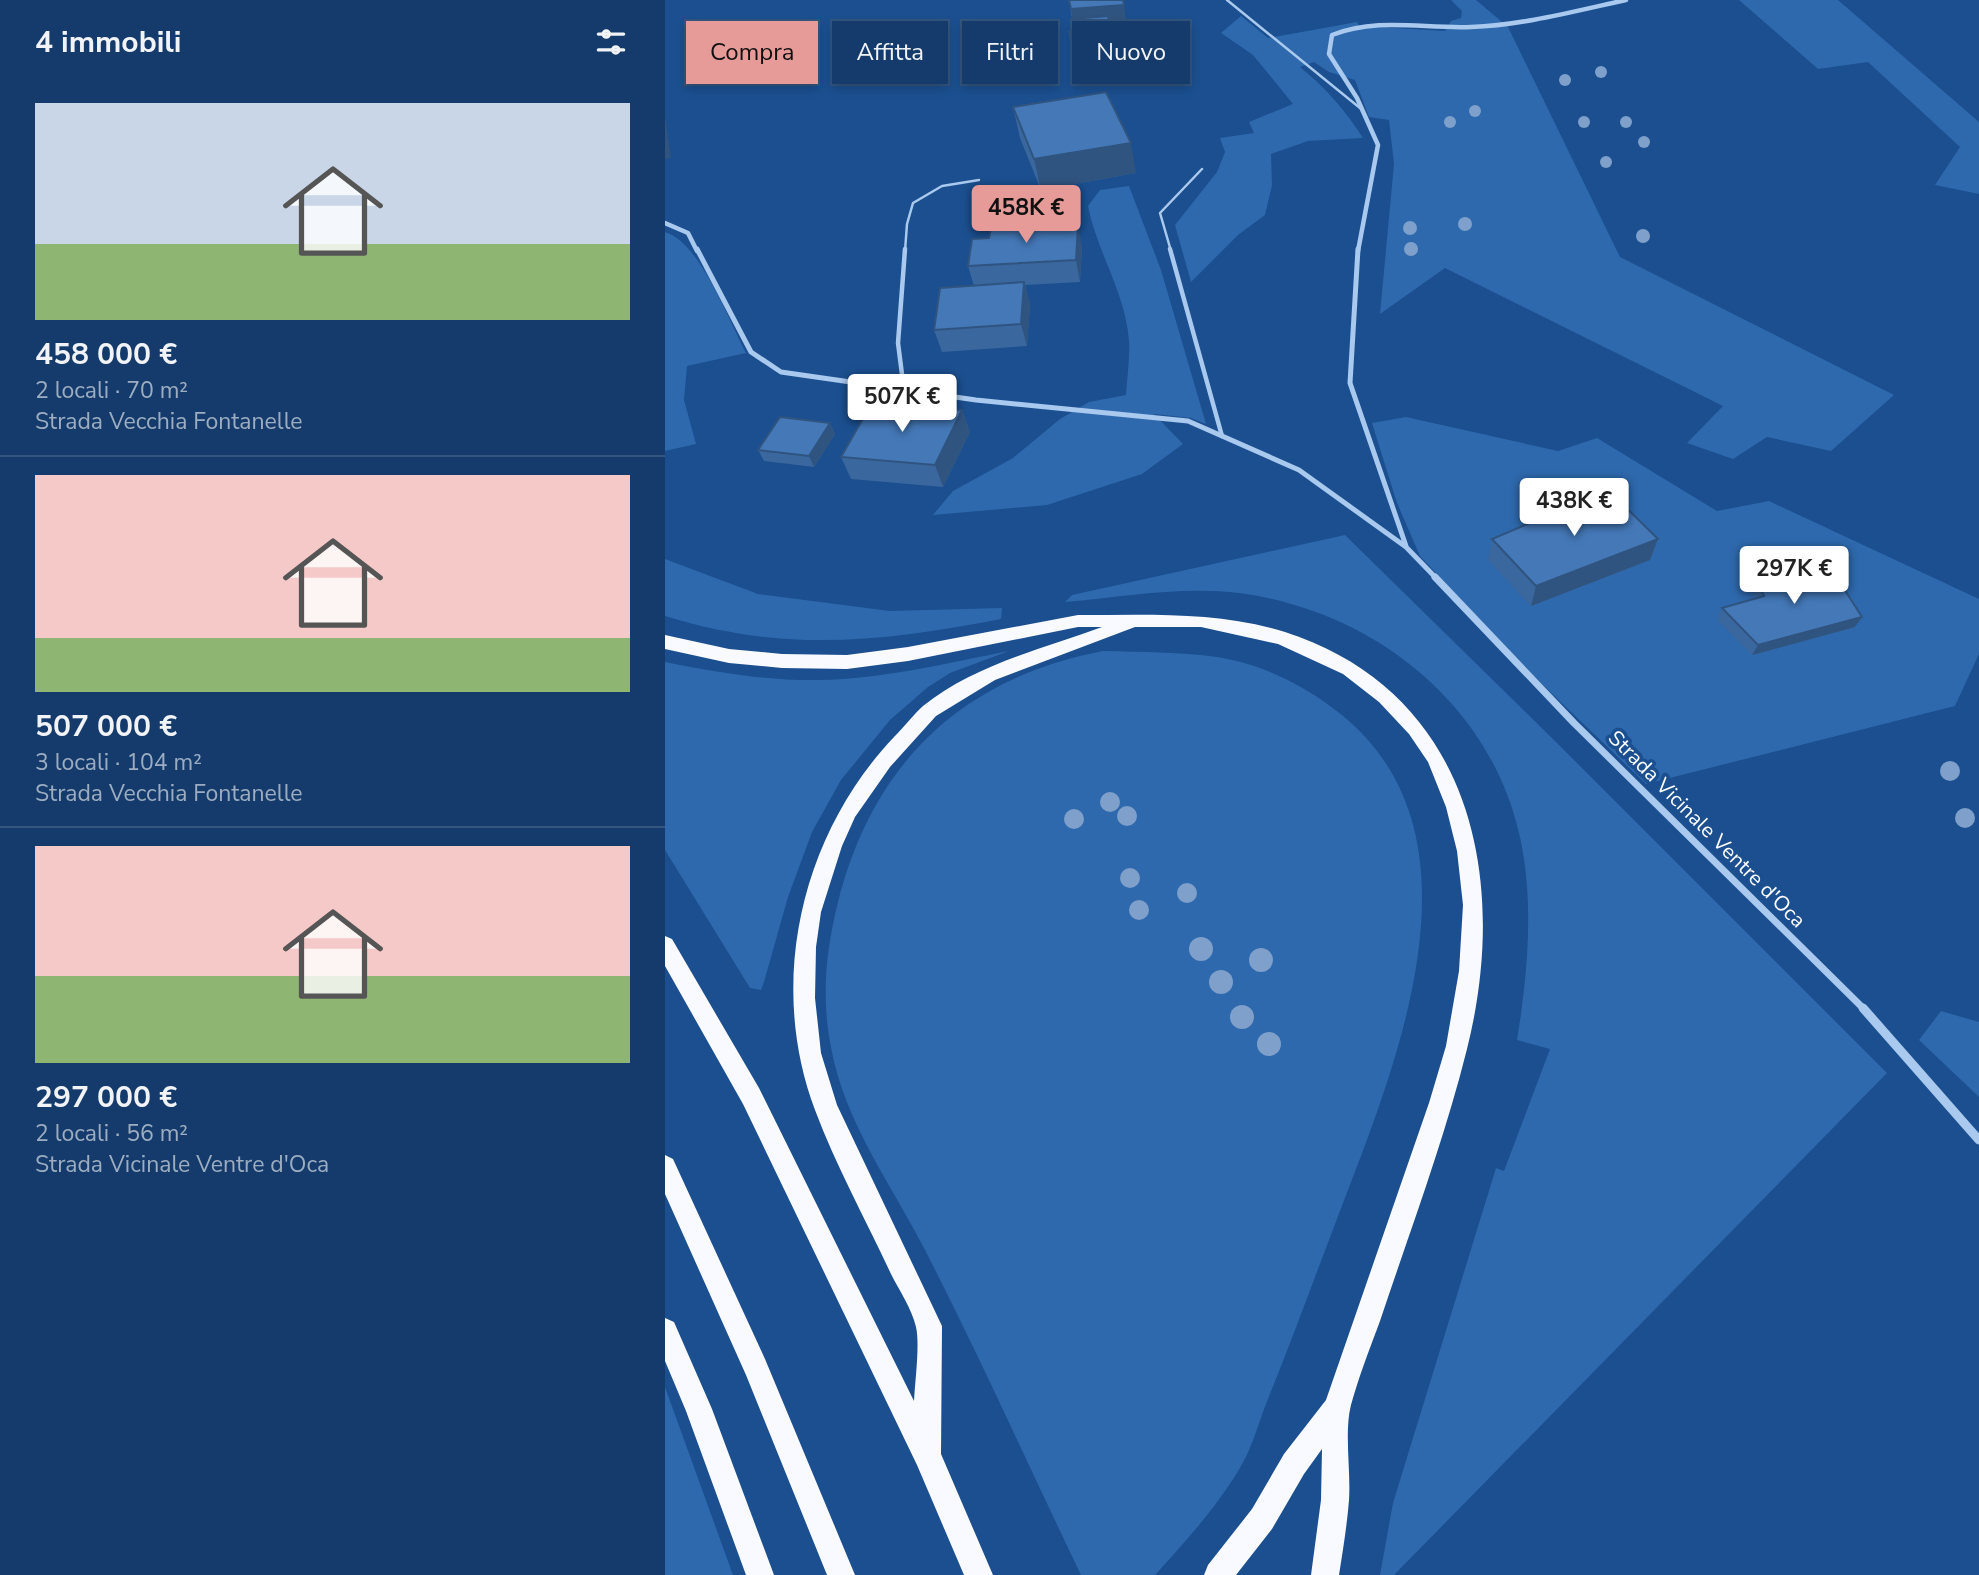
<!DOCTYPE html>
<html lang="it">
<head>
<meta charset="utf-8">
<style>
  :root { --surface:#143b6b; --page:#214673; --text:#f1f3f6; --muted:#9dadc1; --line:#33557e; --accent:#e69b98 }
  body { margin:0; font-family:"Nunito Sans",sans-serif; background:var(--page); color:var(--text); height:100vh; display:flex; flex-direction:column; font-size:26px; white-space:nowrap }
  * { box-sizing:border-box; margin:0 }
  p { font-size:23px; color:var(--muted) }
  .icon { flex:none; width:38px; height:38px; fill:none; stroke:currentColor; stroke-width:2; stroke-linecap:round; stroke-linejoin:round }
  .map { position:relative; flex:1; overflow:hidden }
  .details { display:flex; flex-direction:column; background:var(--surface); width:665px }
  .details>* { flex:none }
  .hud { position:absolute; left:21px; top:21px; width:665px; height:63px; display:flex; gap:14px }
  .price { position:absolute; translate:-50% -60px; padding:0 16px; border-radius:7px; background:#fff; color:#222; font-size:23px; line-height:46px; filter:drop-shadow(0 2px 4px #0008) }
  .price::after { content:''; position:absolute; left:50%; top:42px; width:21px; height:16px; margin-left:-10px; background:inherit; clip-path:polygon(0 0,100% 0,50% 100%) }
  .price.selected { background:var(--accent); color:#111 }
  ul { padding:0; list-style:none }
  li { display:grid; align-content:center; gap:14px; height:371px; padding:0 35px }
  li+li { border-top:2px solid var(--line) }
  li span { display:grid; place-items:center; height:217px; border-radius:0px; color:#555 }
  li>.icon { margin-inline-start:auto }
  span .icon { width:126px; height:126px; fill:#fffc; stroke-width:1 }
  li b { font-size:30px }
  h2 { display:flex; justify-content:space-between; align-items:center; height:84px; padding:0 35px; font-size:30px }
  .tag { padding:0 24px; border-radius:0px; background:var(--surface); box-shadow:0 4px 10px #0003,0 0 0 2px var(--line); font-size:24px; line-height:63px }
  .tag.selected { background:var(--accent); color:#111 }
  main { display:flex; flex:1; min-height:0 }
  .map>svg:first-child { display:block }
  .green { fill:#2e69ad }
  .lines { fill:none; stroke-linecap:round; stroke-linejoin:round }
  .service-far1 { stroke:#a9c9ee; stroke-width:2.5 }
  .service { stroke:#a9c9ee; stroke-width:4.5 }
  .minor-far3 { stroke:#a9c9ee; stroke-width:4.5 }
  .minor-far2 { stroke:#a9c9ee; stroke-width:5 }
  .minor-far1 { stroke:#a9c9ee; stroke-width:7 }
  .minor { stroke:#a9c9ee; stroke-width:9 }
  .trunk { fill:#f8faff; fill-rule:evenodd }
  .tree { fill:#7ea0ca }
  .wall { fill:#3a679d }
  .shaded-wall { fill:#305480 }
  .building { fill:#4478b7; stroke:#305480; stroke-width:2 }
  .labels { text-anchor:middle; stroke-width:7; stroke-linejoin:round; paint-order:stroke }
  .street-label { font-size:21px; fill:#fff; stroke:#1b4f8f }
</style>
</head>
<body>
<main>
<section class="details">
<h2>4 immobili<svg class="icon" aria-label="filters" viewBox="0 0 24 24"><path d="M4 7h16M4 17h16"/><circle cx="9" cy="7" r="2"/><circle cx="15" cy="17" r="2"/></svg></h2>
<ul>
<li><span style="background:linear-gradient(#c9d6e8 65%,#8fb573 0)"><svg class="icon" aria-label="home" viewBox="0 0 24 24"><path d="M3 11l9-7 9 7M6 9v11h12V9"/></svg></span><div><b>458 000 €</b><p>2 locali · 70 m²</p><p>Strada Vecchia Fontanelle</p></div></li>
<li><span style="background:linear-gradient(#f6c9c9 75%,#8fb573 0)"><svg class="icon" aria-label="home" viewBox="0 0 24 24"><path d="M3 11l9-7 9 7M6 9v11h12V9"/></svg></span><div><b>507 000 €</b><p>3 locali · 104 m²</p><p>Strada Vecchia Fontanelle</p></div></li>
<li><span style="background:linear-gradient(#f6c9c9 60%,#8fb573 0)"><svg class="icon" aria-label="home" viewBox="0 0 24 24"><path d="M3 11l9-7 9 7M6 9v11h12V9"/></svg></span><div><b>297 000 €</b><p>2 locali · 56 m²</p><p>Strada Vicinale Ventre d'Oca</p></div></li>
</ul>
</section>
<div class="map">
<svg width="1314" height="1575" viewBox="0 0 1314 1575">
  <rect width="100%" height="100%" fill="#1b4f8f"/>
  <path class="green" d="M786,0H811L843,27L955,257L1229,395L1166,451L1102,437L1068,459L1022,443L1058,406L780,268L715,314L729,164L724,120L704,117L690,80L664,72L649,62L635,67C661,88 680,110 698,138L643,141L606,154L607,185L600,215L573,235L526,282L510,225L552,172L560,152L555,138L589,133L584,122L628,104L588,55L556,33L576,16L603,38L692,22L694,26L780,31L786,21L796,18L797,11Z
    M1074,0H1173L1314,122V194L1270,185L1295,147L1203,62L1153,69Z
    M464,186L496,270L541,424L526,418L489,414L518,444L477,474L382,505L268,515L288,491L348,458L395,419L424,402L461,395C462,378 465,359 464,341C461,294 432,252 423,206L435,190Z
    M0,232C35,242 64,321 81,353L22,366L19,400L31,444L0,451Z
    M741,417L893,451L932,438L1052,511L1104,501L1314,599V654L1290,706L981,784L853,661L755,556L732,503L707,423Z
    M680,535L890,741L1222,1073L729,1575H715L728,1503L831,1168L839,1171L885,1049L852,1040C863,972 870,896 853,829C821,699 704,610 574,593C516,586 457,597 400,602L407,595Z
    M0,559L93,594L225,611L337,608L336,619C216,642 119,653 0,616Z
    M344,651L285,673L263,687L225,720L176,780L147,832L123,897L99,982L96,990L85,988L0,850V662C50,672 102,681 154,680C218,679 282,663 344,651Z
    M438,651C476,652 515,652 552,657C598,664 641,686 677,715C829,839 728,1071 672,1219C649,1279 627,1340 603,1399C594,1421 588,1446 576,1466C553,1506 521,1541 490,1575H416C364,1467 315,1357 260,1250C226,1184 179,1121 166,1047C156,997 161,950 173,902C208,763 297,678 438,651Z
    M1276,1011L1314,1022V1097L1254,1040Z
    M0,1387L68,1575H0Z"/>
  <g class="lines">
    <path class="service-far1" d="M562,0L695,108
      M240,251L242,224L248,203L277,186L314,180
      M506,251L495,213L537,169"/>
    <path class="service" d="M505,249L557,436
      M239,390L233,343L240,249"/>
    <path class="minor-far3" d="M0,223L23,233L32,251
      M693,251L713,145L692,98L664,54L667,35C713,17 758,29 806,27C859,25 910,11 961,0"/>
    <path class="minor-far2" d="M32,249L86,352L116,372L311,400L523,421L634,470L741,547L772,579
      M693,249L685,383L741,546"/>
    <path class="minor-far1" d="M770,577L909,723L1200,1010"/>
    <path class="minor" d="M1198,1008L1314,1140"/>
    <path class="trunk" d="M413,615C483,615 553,611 620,632C806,692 845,878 802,1049C779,1141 745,1231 715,1321C705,1348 694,1376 686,1405C679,1432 686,1470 684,1500C682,1525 678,1550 674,1575H646L656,1500L657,1449L639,1474L607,1529L571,1575H539L543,1565L587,1509L619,1454L661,1400L764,1103L781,1046L794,971L798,905L792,851L781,807L763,762L744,734L714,702L678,674L613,644L536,627H470L330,680L271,716L225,767L190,817L177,846L156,912L151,947L150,998L156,1053L172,1105L277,1326L276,1454L328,1575H299L252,1465L78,1104L0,966V936L7,939L94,1088L249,1401C250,1381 255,1344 251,1327C247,1309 234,1290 226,1274C201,1220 171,1166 150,1110C102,983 136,835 229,737C239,727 248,715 258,706C309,665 377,649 437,627H413L243,661L182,669L117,668L64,663L0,649V635L64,649L117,654L182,655L243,647Z
      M0,1155L8,1159L100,1359L190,1575H162L81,1375L0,1194Z
      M0,1318L9,1322L47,1409L109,1575H81L21,1411L0,1361Z"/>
  </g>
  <g class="tree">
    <circle cx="936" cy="72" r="6"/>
    <circle cx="900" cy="80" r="6"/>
    <circle cx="810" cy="111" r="6"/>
    <circle cx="785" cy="122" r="6"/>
    <circle cx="919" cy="122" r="6"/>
    <circle cx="961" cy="122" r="6"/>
    <circle cx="979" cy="142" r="6"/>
    <circle cx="941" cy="162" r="6"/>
    <circle cx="800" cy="224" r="7"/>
    <circle cx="745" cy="228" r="7"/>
    <circle cx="978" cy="236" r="7"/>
    <circle cx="746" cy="249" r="7"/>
    <circle cx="1285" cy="771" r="10"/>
    <circle cx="445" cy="802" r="10"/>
    <circle cx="462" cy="816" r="10"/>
    <circle cx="1300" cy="818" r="10"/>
    <circle cx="409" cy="819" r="10"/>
    <circle cx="465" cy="878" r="10"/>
    <circle cx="522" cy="893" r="10"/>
    <circle cx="474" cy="910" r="10"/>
    <circle cx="536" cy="949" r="12"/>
    <circle cx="596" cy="960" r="12"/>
    <circle cx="556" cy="982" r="12"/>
    <circle cx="577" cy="1017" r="12"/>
    <circle cx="604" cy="1044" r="12"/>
  </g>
  <path class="wall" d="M404,0L462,25L446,26L448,38L427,40L428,48L411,52L405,42L404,32L409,31Z
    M348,107L471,173L376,190L355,138Z
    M396,223L373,226L417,246L415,282L360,285L365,304L362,346L277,352L269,330L309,286L303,266L324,238L330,228Z
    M297,410L305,432L278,487L186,479L176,457Z
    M165,423L170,434L149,467L99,461L93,450Z
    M827,539L985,560L866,606L823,560Z
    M1091,578L1190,627L1087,655L1052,619L1057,608L1090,598L1085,589Z"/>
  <path class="shaded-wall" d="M459,5L462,25L409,30L406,9Z
    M427,38L428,48L411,52L409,42Z
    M0,115L6,158L0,159Z
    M466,143L471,173L376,190L369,159Z
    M393,211L396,223L331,231L328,220Z
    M413,224L417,246L415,282L411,260Z
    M359,282L365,304L362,346L356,324Z
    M297,410L305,432L278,487L270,465Z
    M165,423L170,434L149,467L144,456Z
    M993,539L985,560L866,606L871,586Z
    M1197,617L1190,627L1087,655L1093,645Z"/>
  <path class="building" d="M404,0H458L459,5L406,9Z
    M443,16L446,28L421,30L427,38L409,42L404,32L409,31L407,19Z
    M441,92L466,143L369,159L348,107Z
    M390,196L393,211L328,220L326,204Z
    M413,224L411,260L303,266L307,239L324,238L326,228Z
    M359,282L356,324L269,330L275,288Z
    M207,403L297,410L270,465L176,457Z
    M115,417L165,423L144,456L93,450Z
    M943,490L993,539L871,586L827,539Z
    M1165,567L1197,617L1093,645L1057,608L1099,596L1091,578Z"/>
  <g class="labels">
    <g class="street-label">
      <text transform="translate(1042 829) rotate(45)" y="7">Strada Vicinale Ventre d'Oca</text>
    </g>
  </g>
</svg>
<b class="price selected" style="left:361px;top:245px">458K €</b>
<b class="price" style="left:237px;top:434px">507K €</b>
<b class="price" style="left:909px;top:538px">438K €</b>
<b class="price" style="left:1129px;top:606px">297K €</b>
<div class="hud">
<a class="tag selected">Compra</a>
<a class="tag">Affitta</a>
<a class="tag">Filtri</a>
<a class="tag">Nuovo</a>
</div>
</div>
</main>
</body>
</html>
